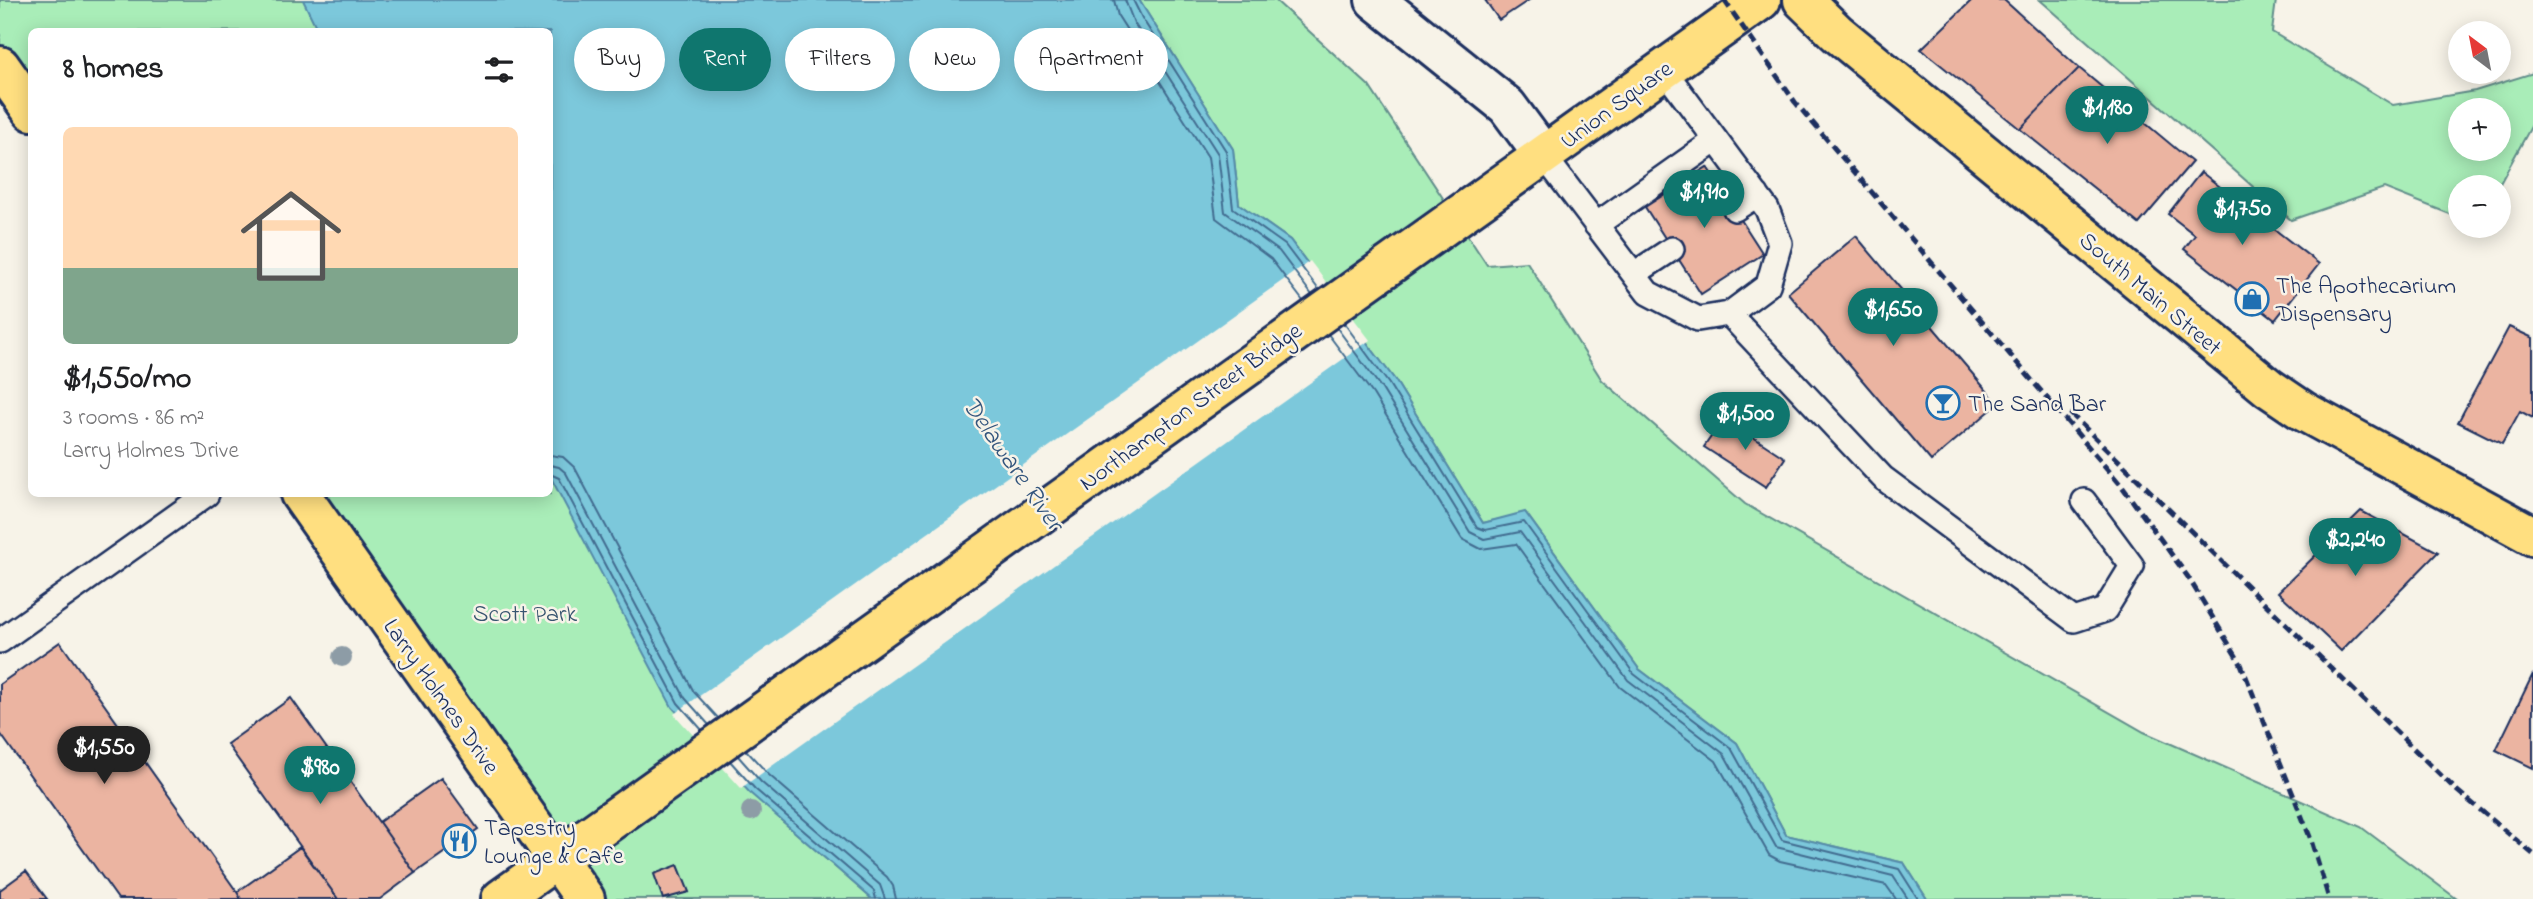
<!DOCTYPE html>
<html lang="en">
<head>
<meta charset="utf-8">
<style>
  :root { --surface:#fff; --page:#f6f6f6; --text:#202124; --muted:#757577; --line:#e0e0e0; --accent:#0f766e }
  body { margin:0; font-family:"Indie Flower",sans-serif; background:var(--page); color:var(--text); height:100vh; display:flex; flex-direction:column; font-size:26px; white-space:nowrap }
  * { box-sizing:border-box; margin:0 }
  p { font-size:23px; color:var(--muted) }
  .icon { flex:none; width:38px; height:38px; fill:none; stroke:currentColor; stroke-width:2; stroke-linecap:round; stroke-linejoin:round }
  .map { position:relative; flex:1; overflow:hidden }
  .side { position:absolute; left:28px; top:28px; width:525px; height:469px; display:flex; flex-direction:column; background:var(--surface); border-radius:10px; box-shadow:0 4px 18px #0003 }
  .side>* { flex:none }
  .hud { position:absolute; left:574px; top:28px; width:665px; height:63px; display:flex; gap:14px }
  .needle { width:46px; rotate:328deg }
  .tools { position:absolute; left:2448px; top:21px; display:grid; gap:14px }
  .tools a { display:grid; place-items:center; width:63px; height:63px; border-radius:50%; background:var(--surface); box-shadow:0 4px 18px #0003; font-size:35px }
  .price { position:absolute; translate:-50% -60px; padding:0 16px; border-radius:24px; background:var(--accent); color:#fff; font-size:23px; line-height:46px; filter:drop-shadow(0 2px 4px #0008) }
  .price::after { content:''; position:absolute; left:50%; top:42px; width:21px; height:16px; margin-left:-10px; background:inherit; clip-path:polygon(0 0,100% 0,50% 100%) }
  .price.current { background:#222; color:#fff }
  ul { padding:0; list-style:none }
  li { display:grid; align-content:center; gap:14px; height:371px; padding:0 35px }
  li+li { border-top:2px solid var(--line) }
  li span { display:grid; place-items:center; height:217px; border-radius:10px; color:#555 }
  li>.icon { margin-inline-start:auto }
  span .icon { width:126px; height:126px; fill:#fffc; stroke-width:1 }
  li b { font-size:30px }
  h2 { display:flex; justify-content:space-between; align-items:center; height:84px; padding:0 35px; font-size:30px }
  .pill { padding:0 24px; border-radius:32px; background:var(--surface); box-shadow:0 4px 18px #0003; font-size:24px; line-height:63px }
  .pill.current { background:var(--accent); color:#fff }
  .map>svg:first-child { display:block }
  .green { fill:#a9edb8; stroke:#628e8b; stroke-width:2; fill-rule:evenodd }
  .water { fill:#7cc8db; stroke:#558ba9; stroke-width:2 }
  .pier { fill:#f7f3e8 }
  .lines { fill:none; stroke-linecap:round; stroke-linejoin:round }
  .shore { stroke:#426c90; stroke-width:2 }
  .building { fill:#ebb4a1; stroke:#1b2f5e; stroke-width:2 }
  .lane-casing { stroke:#1b2f5e; stroke-width:28 }
  .street-casing { stroke:#1b2f5e; stroke-width:44 }
  .primary-casing { stroke:#1b2f5e; stroke-width:44 }
  .highway-casing { stroke:#1b2f5e; stroke-width:44 }
  .lane { stroke:#f7f3e8; stroke-width:23 }
  .street { stroke:#f7f3e8; stroke-width:38 }
  .primary { stroke:#ffdf80; stroke-width:38 }
  .highway { stroke:#ffdf80; stroke-width:38 }
  .rail { stroke:#1b2f5e; stroke-width:5; stroke-dasharray:10 5; stroke-linecap:butt }
  .tree { fill:#8d9ca6 }
  .labels { text-anchor:middle; stroke-width:5; stroke-linejoin:round; paint-order:stroke }
  .street-label { font-size:24px; fill:#1b2f5e; stroke:#f7f3e8 }
  .poi-label { font-size:24px; fill:#1b2f5e; stroke:#f7f3e8; text-anchor:start }
  .park-label { font-size:24px; fill:#375570; stroke:#f7f3e8 }
  .water-label { font-size:26px; font-style:italic; fill:#33557d; stroke:#f7f3e8 }
</style>
</head>
<body>
<div class="map">
<svg width="2533" height="899" viewBox="0 0 2533 899">
  <rect width="100%" height="100%" fill="#f7f3e8"/>
  <filter id="ink" filterUnits="userSpaceOnUse"><feTurbulence type="fractalNoise" baseFrequency=".0143" numOctaves="2"/><feDisplacementMap in="SourceGraphic" scale="14" xChannelSelector="R" yChannelSelector="G"/><feConvolveMatrix kernelMatrix="1 2 1 2 8 2 1 2 1" color-interpolation-filters="sRGB"/></filter>
  <g filter="url(#ink)">
    <path class="green" d="M0,0H359L373,31L32,32L31,111L0,66Z
      M1139,0H1275L1369,86L1487,265L1527,262L1602,380L1745,504L2144,732L2361,827L2457,899H1927L1904,863L1786,835L1737,743L1639,669L1526,513L1483,523L1395,380L1290,240L1239,204L1233,149Z
      M2040,0H2276L2272,32L2393,105L2475,91L2533,73V123L2498,187H2460V218L2384,188L2291,220ZM2499,110V149H2460V110Z
      M550,406L780,819L872,899H592L300,494H550Z"/>
    <path class="water" d="M303,0H1139L1233,149L1239,204L1290,240L1395,380L1483,523L1525,512L1639,669L1737,743L1786,835L1904,863L1927,899H872L750,793L672,707L550,476V32L318,31Z"/>
    <path class="pier" d="M1310,261L1370,340L741,788L674,714Z"/>
    <g class="lines">
      <path class="shore" d="M1114,0L1118,16L1208,157L1216,218L1271,259L1303,301
        M1125,0L1134,23L1218,154L1225,212L1279,251L1312,295
        M1133,0L1142,18L1226,151L1233,208L1285,245L1319,290
        M1344,323L1389,384L1477,527L1485,530L1524,522L1634,674L1731,748L1782,840L1899,869L1918,899
        M1337,328L1382,389L1470,532L1484,539L1520,532L1628,680L1724,754L1776,847L1893,876L1908,899
        M1328,334L1373,394L1462,539L1481,549L1516,544L1620,687L1716,761L1769,855L1780,861L1886,885L1896,899
        M550,455L563,457L575,468L694,692L718,718
        M550,465L559,467L566,473L685,698L709,725
        M550,474L559,478L678,703L702,730
        M746,750L769,775L887,877L893,886L896,899
        M738,756L761,782L880,885L885,899
        M730,761L755,789L874,891L876,899"/>
    </g>
    <path class="building" d="M1485,0H1529L1499,20Z
      M1972,0H2004L2079,68L2020,129L1921,49Z
      M2079,68L2192,162L2139,224L2020,129Z
      M1707,167L1763,254L1701,294L1645,207Z
      M2201,172L2319,264L2275,320L2184,249L2195,235L2168,214Z
      M1856,236L1998,404L1931,461L1788,293Z
      M2509,327L2533,338V418L2520,411L2502,444L2458,422Z
      M1724,418L1785,458L1766,487L1704,447Z
      M2361,511L2438,552L2341,651L2278,592Z
      M60,642L237,892L241,899H118L0,733V684Z
      M2533,674V768L2496,750Z
      M291,698L415,873L380,899H338L227,744Z
      M441,778L478,829L415,873L379,822Z
      M300,847L338,899H241L237,892Z
      M678,865L689,892L663,899L654,874Z
      M26,871L47,899H0V890Z"/>
    <g class="lines">
      <defs>
        <path id="lane" d="M1544,156L1648,293L1698,319L1729,314L1768,285L1780,243L1767,209L1664,70
          M1735,209L1757,195
          M1596,225L1716,140
          M1634,274L1672,249
          M1729,314L1883,478L2074,620L2105,610L2132,566L2084,501
          M0,641L207,494"/>
        <path id="street" d="M1375,0L1507,106L1544,156"/>
        <path id="primary" d="M1803,0L1837,33L2269,388L2303,411L2533,536
          M501,899L1761,0"/>
        <path id="highway" d="M0,66L32,111
          M300,494L585,899"/>
      </defs>
      <use href="#lane" class="lane-casing"/>
      <use href="#street" class="street-casing"/>
      <use href="#primary" class="primary-casing"/>
      <use href="#highway" class="highway-casing"/>
      <use href="#lane" class="lane"/>
      <use href="#street" class="street"/>
      <use href="#primary" class="primary"/>
      <use href="#highway" class="highway"/>
      <path class="rail" d="M1724,0L1795,102L2121,485L2188,577L2241,664L2310,837L2329,899
        M2070,413L2455,789L2533,854"/>
    </g>
    <g class="tree">
      <circle cx="342" cy="657" r="10"/>
      <circle cx="751" cy="811" r="10"/>
    </g>
  </g>
  <defs>
    <symbol id="shop-ring" viewBox="-11 -11 22 22"><circle r="9.5" fill="#f7f3e8" stroke="#1f6fb2" stroke-width="1.5"/><path d="M-5-2.5h2.3a2.7 3.5 0 0 1 5.4 0H5L5.5 6h-11ZM-1.5-2.5h3a1.5 2.3 0 0 0-3 0Z" fill="#1f6fb2"/></symbol>
    <symbol id="bar-ring" viewBox="-11 -11 22 22"><circle r="9.5" fill="#f7f3e8" stroke="#1f6fb2" stroke-width="1.5"/><path d="M-6-5H6L.8 .8V4.5H3.5V6h-7V4.5H-.8V.8Z" fill="#1f6fb2"/></symbol>
    <symbol id="restaurant-ring" viewBox="-11 -11 22 22"><circle r="9.5" fill="#f7f3e8" stroke="#1f6fb2" stroke-width="1.5"/><path d="M-5-6h1v4h1v-4h1v4h1v-4h1v5L-1.5 .5V6h-2V.5L-5-1ZM5-6V6H3V1.5H1.5Q1.5-4 5-6Z" fill="#1f6fb2"/></symbol>
  </defs>
  <g fill-rule="evenodd">
    <use href="#shop-ring" x="2233" y="280" width="38" height="38"/>
    <use href="#bar-ring" x="1924" y="384" width="38" height="38"/>
    <use href="#restaurant-ring" x="440" y="822" width="38" height="38"/>
  </g>
  <g class="labels">
    <g class="street-label">
      <text transform="translate(1616 104) rotate(-36)" y="8">Union Square</text>
      <text transform="translate(2151 293) rotate(40)" y="8">South Main Street</text>
      <text transform="translate(1190 406) rotate(-36)" y="8">Northampton Street Bridge</text>
      <text transform="translate(442 696) rotate(55)" y="8">Larry Holmes Drive</text>
    </g>
    <g class="poi-label">
      <text x="2276" y="293">The Apothecarium<tspan x="2276" dy="28">Dispensary</tspan></text>
      <text x="1968" y="411">The Sand Bar</text>
      <text x="484" y="835">Tapestry<tspan x="484" dy="28">Lounge &amp; Cafe</tspan></text>
    </g>
    <g class="park-label">
      <text x="525" y="621">Scott Park</text>
    </g>
    <g class="water-label">
      <text transform="translate(1014 463) rotate(55)" y="9">Delaware River</text>
    </g>
  </g>
</svg>
<div class="tools">
<a><svg class="needle" viewBox="-14 -14 28 28"><path d="M0-13l5 13h-10z" fill="#e53935"/><path d="M0 13l5-13h-10z" fill="#757577"/></svg></a>
<a>+</a>
<a>−</a>
</div>
<b class="price" style="left:2107px;top:146px">$1,180</b>
<b class="price" style="left:1704px;top:230px">$1,910</b>
<b class="price" style="left:2242px;top:247px">$1,750</b>
<b class="price" style="left:1893px;top:348px">$1,650</b>
<b class="price" style="left:1745px;top:452px">$1,500</b>
<b class="price" style="left:2355px;top:578px">$2,240</b>
<b class="price current" style="left:104px;top:786px">$1,550</b>
<b class="price" style="left:320px;top:806px">$980</b>
<div class="hud">
<a class="pill">Buy</a>
<a class="pill current">Rent</a>
<a class="pill">Filters</a>
<a class="pill">New</a>
<a class="pill">Apartment</a>
</div>
<section class="side">
<h2>8 homes<svg class="icon" aria-label="filters" viewBox="0 0 24 24"><path d="M4 7h16M4 17h16"/><circle cx="9" cy="7" r="2"/><circle cx="15" cy="17" r="2"/></svg></h2>
<ul>
<li><span style="background:linear-gradient(#ffd9b3 65%,#7fa58c 0)"><svg class="icon" aria-label="home" viewBox="0 0 24 24"><path d="M3 11l9-7 9 7M6 9v11h12V9"/></svg></span><div><b>$1,550/mo</b><p>3 rooms · 86 m²</p><p>Larry Holmes Drive</p></div></li>
</ul>
</section>
</div>
</body>
</html>
